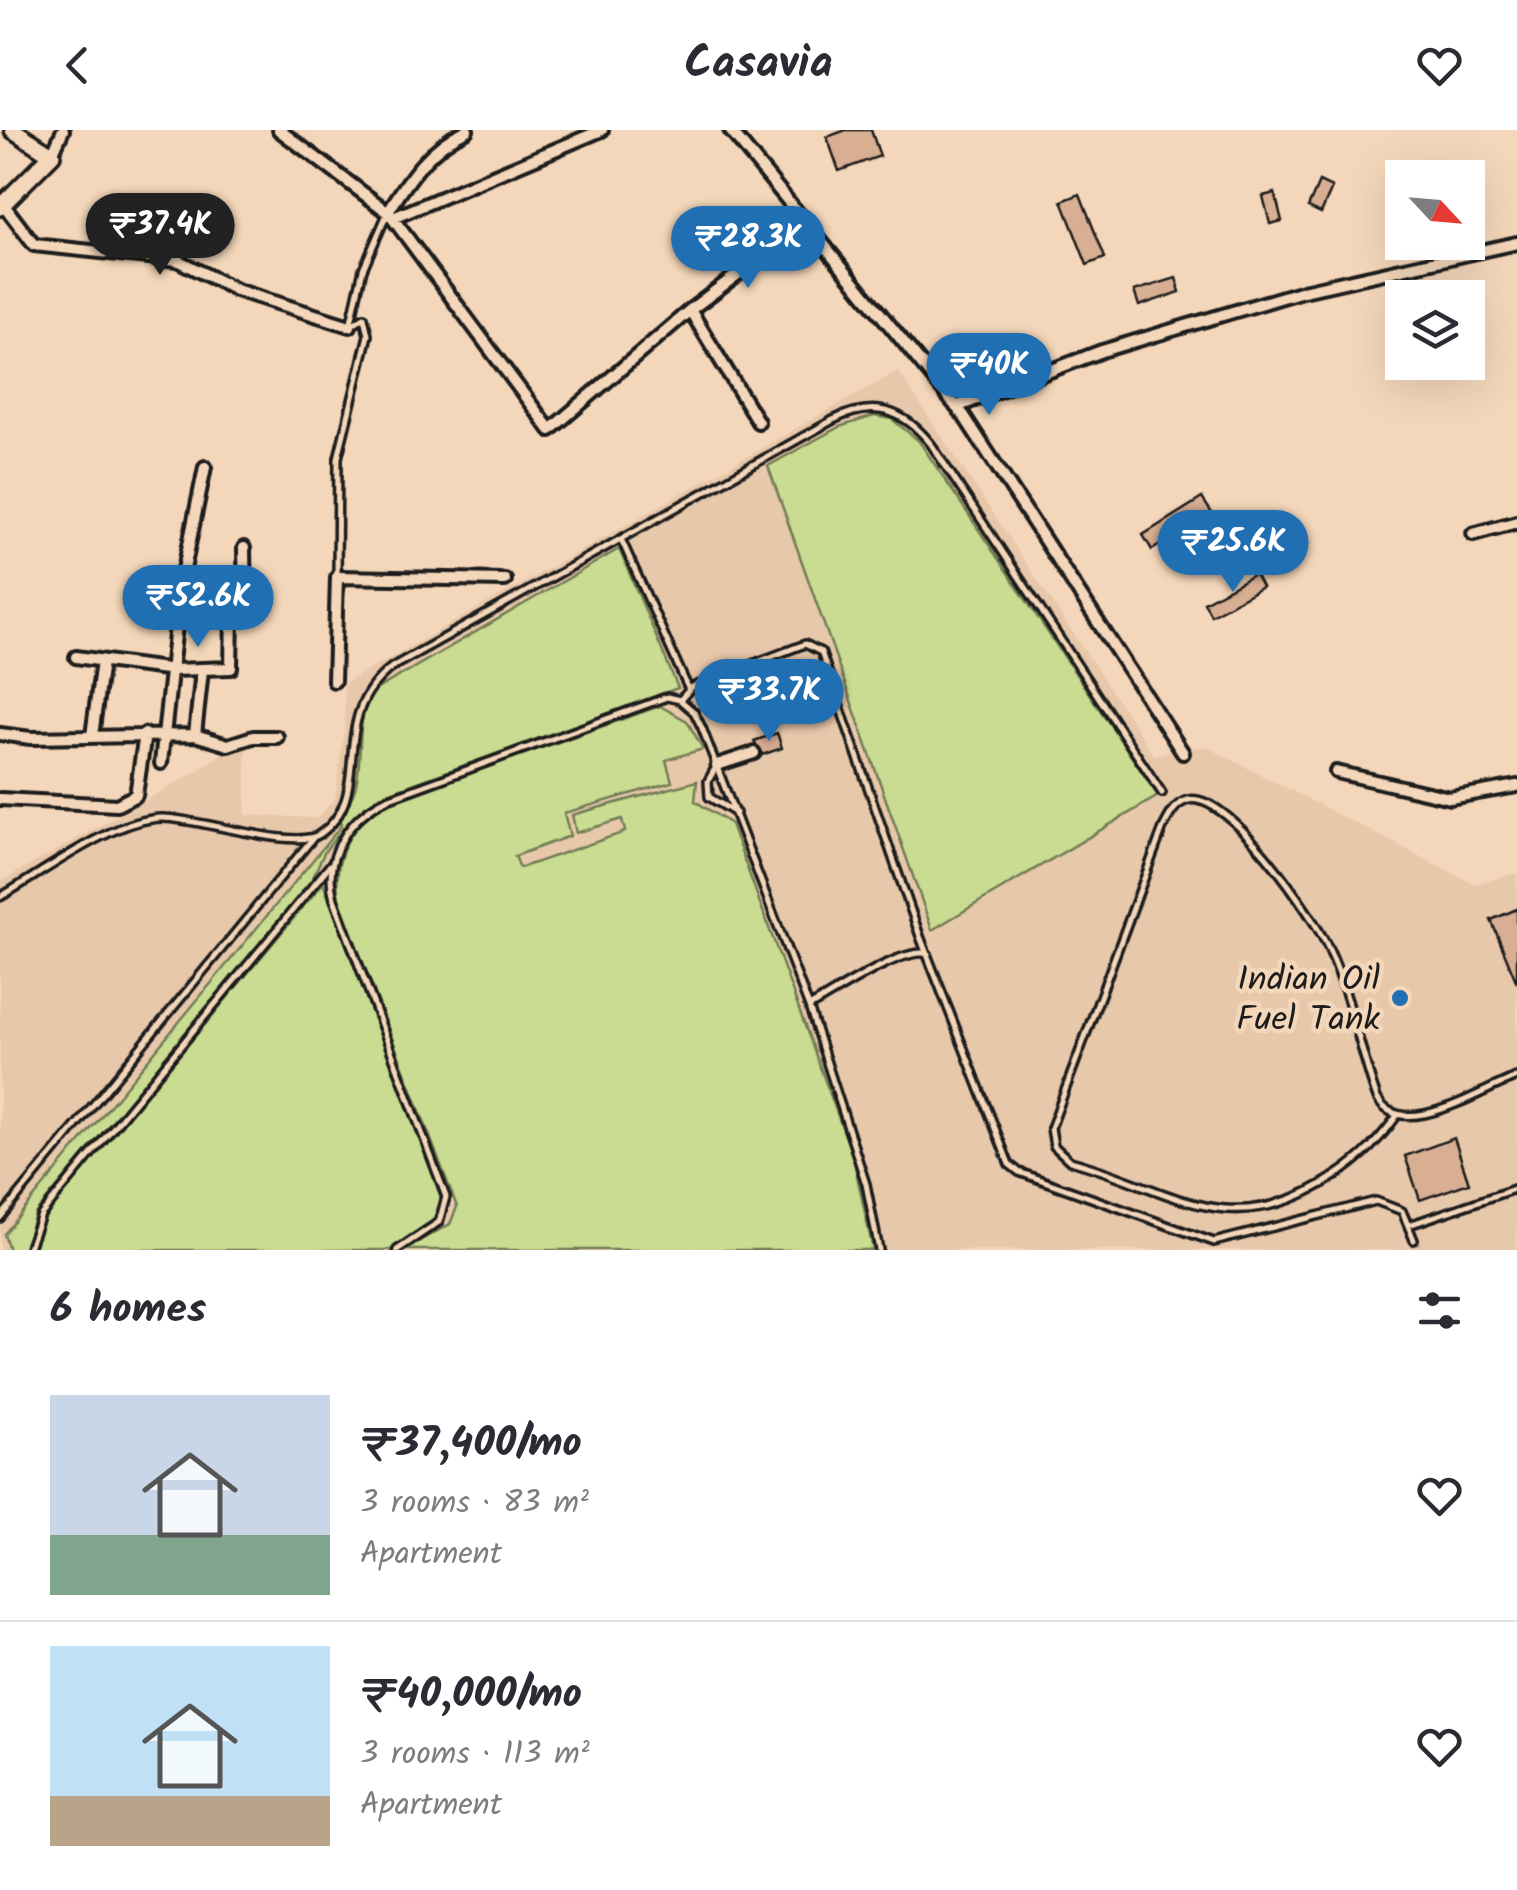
<!DOCTYPE html>
<html lang="en">
<head>
<meta charset="utf-8">
<style>
  :root { --surface:#fff; --page:#f2f2f3; --text:#2b2b33; --muted:#7c7c81; --line:#e1e1e2; --accent:#1f6fb2 }
  body { margin:0; font-family:Kalam,sans-serif; background:var(--page); color:var(--text); height:100vh; display:flex; flex-direction:column; font-size:38px; white-space:nowrap }
  * { box-sizing:border-box; margin:0 }
  p { font-size:32px; color:var(--muted) }
  .icon { flex:none; width:55px; height:55px; fill:none; stroke:currentColor; stroke-width:2; stroke-linecap:round; stroke-linejoin:round }
  .map { position:relative; height:1120px; overflow:hidden }
  .details { display:flex; flex-direction:column; background:var(--surface); flex:1 }
  .details>* { flex:none }
  .needle { width:65px; rotate:116deg }
  .buttons { position:absolute; left:1385px; top:30px; display:grid; gap:20px }
  .buttons a { display:grid; place-items:center; width:100px; height:100px; border-radius:0px; background:var(--surface); box-shadow:0 10px 40px #0002; font-size:50px }
  .price { position:absolute; translate:-50% -85px; padding:0 22px; border-radius:35px; background:var(--accent); color:#fff; font-size:32px; line-height:65px; filter:drop-shadow(0 2px 5px #0008) }
  .price::after { content:''; position:absolute; left:50%; top:60px; width:30px; height:22px; margin-left:-15px; background:inherit; clip-path:polygon(0 0,100% 0,50% 100%) }
  .price.active { background:#222; color:#fff }
  ul { padding:0; list-style:none }
  li { display:flex; align-items:center; gap:30px; height:250px; padding:0 50px }
  li+li { border-top:2px solid var(--line) }
  li span { display:grid; place-items:center; flex:none; width:280px; height:200px; border-radius:0px; color:#555 }
  li>.icon { margin-inline-start:auto }
  span .icon { width:120px; height:120px; fill:#fffc; stroke-width:1 }
  li b { font-size:42px }
  h2 { display:flex; justify-content:space-between; align-items:center; height:120px; padding:0 50px; font-size:42px }
  header { display:flex; justify-content:space-between; align-items:center; height:130px; padding:0 50px; background:var(--surface); font-size:45px; font-weight:700 }
  .map>svg:first-child { display:block }
  .built { fill:#e8c8ab }
  .green { fill:#c9dc91; stroke:#727c56; stroke-width:2.5 }
  .building { fill:#d9af93; stroke:#1c1c1c; stroke-width:2.5 }
  .lines { fill:none; stroke-linecap:round; stroke-linejoin:round }
  .service-casing { stroke:#1c1c1c; stroke-width:12 }
  .minor-casing { stroke:#1c1c1c; stroke-width:18 }
  .secondary-casing { stroke:#1c1c1c; stroke-width:22 }
  .service { stroke:#f4d7ba; stroke-width:5 }
  .minor { stroke:#f4d7ba; stroke-width:10 }
  .secondary { stroke:#f4d7ba; stroke-width:15 }
  .poi-dot { fill:#1f6fb2; stroke:#f4d7ba; stroke-width:4 }
  .labels { text-anchor:middle; stroke-width:9; stroke-linejoin:round; paint-order:stroke }
  .poi-label { font-size:35px; fill:#1c1c1c; stroke:#f4d7ba; text-anchor:end }
</style>
</head>
<body>
<header><svg class="icon" aria-label="back" viewBox="0 0 24 24"><path d="M15 5l-7 7 7 7"/></svg>Casavia<svg class="icon" aria-label="heart" viewBox="0 0 24 24"><path d="M12 20l-8-8c-3-5 5-10 8-4 3-6 11-1 8 4z"/></svg></header>
<div class="map">
<svg width="1517" height="1120" viewBox="0 0 1517 1120">
  <rect width="100%" height="100%" fill="#f4d7ba"/>
  <filter id="ink" filterUnits="userSpaceOnUse"><feTurbulence type="fractalNoise" baseFrequency=".01" numOctaves="2"/><feDisplacementMap in="SourceGraphic" scale="20" xChannelSelector="R" yChannelSelector="G"/><feConvolveMatrix kernelMatrix="1 2 1 2 8 2 1 2 1" color-interpolation-filters="sRGB"/></filter>
  <g filter="url(#ink)">
    <path class="built" d="M898,241L1154,625L1205,616L1474,754L1517,743V1120H0V752L194,643L235,614L246,617V685L317,688L335,668L345,594L344,554Z"/>
    <path class="green" d="M874,286L892,289L919,311L1158,666L932,800L768,336L839,297Z
      M619,419L678,558L379,666L345,696L325,721L310,753L35,1084L24,1120H9L4,1104L341,696C339,682 351,673 355,659C364,627 354,593 372,562Z
      M660,576L687,591L703,619L666,630L672,652L564,683L570,706L515,726L520,738L625,702L622,689L576,703L572,685L697,651L695,671L731,694L853,1027L873,1120H403L450,1094L457,1077L339,770C332,729 348,697 383,674Z
      M323,753L438,1052C449,1091 420,1102 392,1120H33L45,1086Z"/>
    <path class="building" d="M846,0H871L880,26L839,41L827,7Z
      M1319,52L1332,58L1321,83L1308,77Z
      M1275,63L1282,91L1270,94L1263,66Z
      M1080,64L1105,128L1087,135L1062,71Z
      M1176,148L1180,162L1139,176L1134,161Z
      M1202,368L1212,383L1152,420L1143,405Z
      M1255,444L1262,457L1211,485L1204,472Z
      M777,603L782,618L762,625L754,611Z
      M1517,779V853L1491,790Z
      M1454,1008L1469,1053L1420,1070L1405,1026Z"/>
    <g class="lines">
      <defs>
        <path id="service" d="M621,409L689,560
          M337,447L338,328L368,205L364,187L350,196L363,139L387,84
          M680,570L694,582L702,598L809,877
          M717,635L708,651L709,667L736,683
          M0,767C43,743 114,688 163,688C198,688 296,721 320,704C377,664 324,589 392,537L833,290C874,270 903,279 931,314L1162,663
          M1396,987C1375,1016 1353,1036 1322,1054C1223,1112 1166,1056 1070,1031L1054,1016L1051,998L1163,698C1169,687 1174,674 1188,670C1228,660 1316,788 1330,822C1351,869 1360,920 1377,968C1401,1013 1482,959 1517,947
          M0,1088L313,708
          M1409,1095L1517,1058
          M28,1120L41,1085L330,735
          M397,1120L439,1092L446,1067L334,769C322,727 349,687 387,669L667,567L680,570L692,557L805,514L821,522L921,809L1009,1034L1019,1042L1214,1112L1376,1071L1402,1081L1414,1110
          M879,1120L866,1054L809,877C833,864 905,815 928,824"/>
        <path id="minor" d="M279,0L388,82L550,300L690,180L782,111
          M730,0L964,286L1183,623
          M52,25L63,0
          M3,74L34,115L177,130L236,160L350,196
          M388,82C409,48 430,17 467,0
          M393,88L602,0
          M690,180L758,292
          M956,277L1102,221L1303,161L1517,113
          M1473,404L1517,392
          M76,527L173,540L231,538L232,483L245,480L244,418
          M334,551L337,447L505,450
          M0,604L31,608L195,605L228,615L253,607H277
          M195,605L202,540
          M92,606L102,531
          M161,633L180,459L205,337
          M717,635L754,623
          M1336,642L1450,668L1517,656
          M0,669L117,675L136,665L145,604"/>
        <path id="secondary" d="M0,77L52,25L13,0"/>
      </defs>
      <use href="#service" class="service-casing"/>
      <use href="#minor" class="minor-casing"/>
      <use href="#secondary" class="secondary-casing"/>
      <use href="#service" class="service"/>
      <use href="#minor" class="minor"/>
      <use href="#secondary" class="secondary"/>
    </g>
  </g>
  <circle class="poi-dot" cx="1400" cy="868" r="10"/>
  <g class="labels">
    <g class="poi-label">
      <text x="1380" y="860">Indian Oil<tspan x="1380" dy="40">Fuel Tank</tspan></text>
    </g>
  </g>
</svg>
<div class="buttons">
<a><svg class="needle" viewBox="-14 -14 28 28"><path d="M0-13l5 13h-10z" fill="#e53935"/><path d="M0 13l5-13h-10z" fill="#7c7c81"/></svg></a>
<a><svg class="icon" aria-label="layers" viewBox="0 0 24 24"><path d="M12 4l9 5-9 5-9-5zM3 14l9 5 9-5"/></svg></a>
</div>
<b class="price active" style="left:160px;top:148px">₹37.4K</b>
<b class="price" style="left:748px;top:161px">₹28.3K</b>
<b class="price" style="left:989px;top:288px">₹40K</b>
<b class="price" style="left:1233px;top:465px">₹25.6K</b>
<b class="price" style="left:198px;top:520px">₹52.6K</b>
<b class="price" style="left:769px;top:614px">₹33.7K</b>
</div>
<section class="details">
<h2>6 homes<svg class="icon" aria-label="filters" viewBox="0 0 24 24"><path d="M4 7h16M4 17h16"/><circle cx="9" cy="7" r="2"/><circle cx="15" cy="17" r="2"/></svg></h2>
<ul>
<li><span style="background:linear-gradient(#c9d6e8 70%,#7fa58c 0)"><svg class="icon" aria-label="home" viewBox="0 0 24 24"><path d="M3 11l9-7 9 7M6 9v11h12V9"/></svg></span><div><b>₹37,400/mo</b><p>3 rooms · 83 m²</p><p>Apartment</p></div><svg class="icon" aria-label="heart" viewBox="0 0 24 24"><path d="M12 20l-8-8c-3-5 5-10 8-4 3-6 11-1 8 4z"/></svg></li>
<li><span style="background:linear-gradient(#bfe0f5 75%,#b9a48a 0)"><svg class="icon" aria-label="home" viewBox="0 0 24 24"><path d="M3 11l9-7 9 7M6 9v11h12V9"/></svg></span><div><b>₹40,000/mo</b><p>3 rooms · 113 m²</p><p>Apartment</p></div><svg class="icon" aria-label="heart" viewBox="0 0 24 24"><path d="M12 20l-8-8c-3-5 5-10 8-4 3-6 11-1 8 4z"/></svg></li>
</ul>
</section>
</body>
</html>
